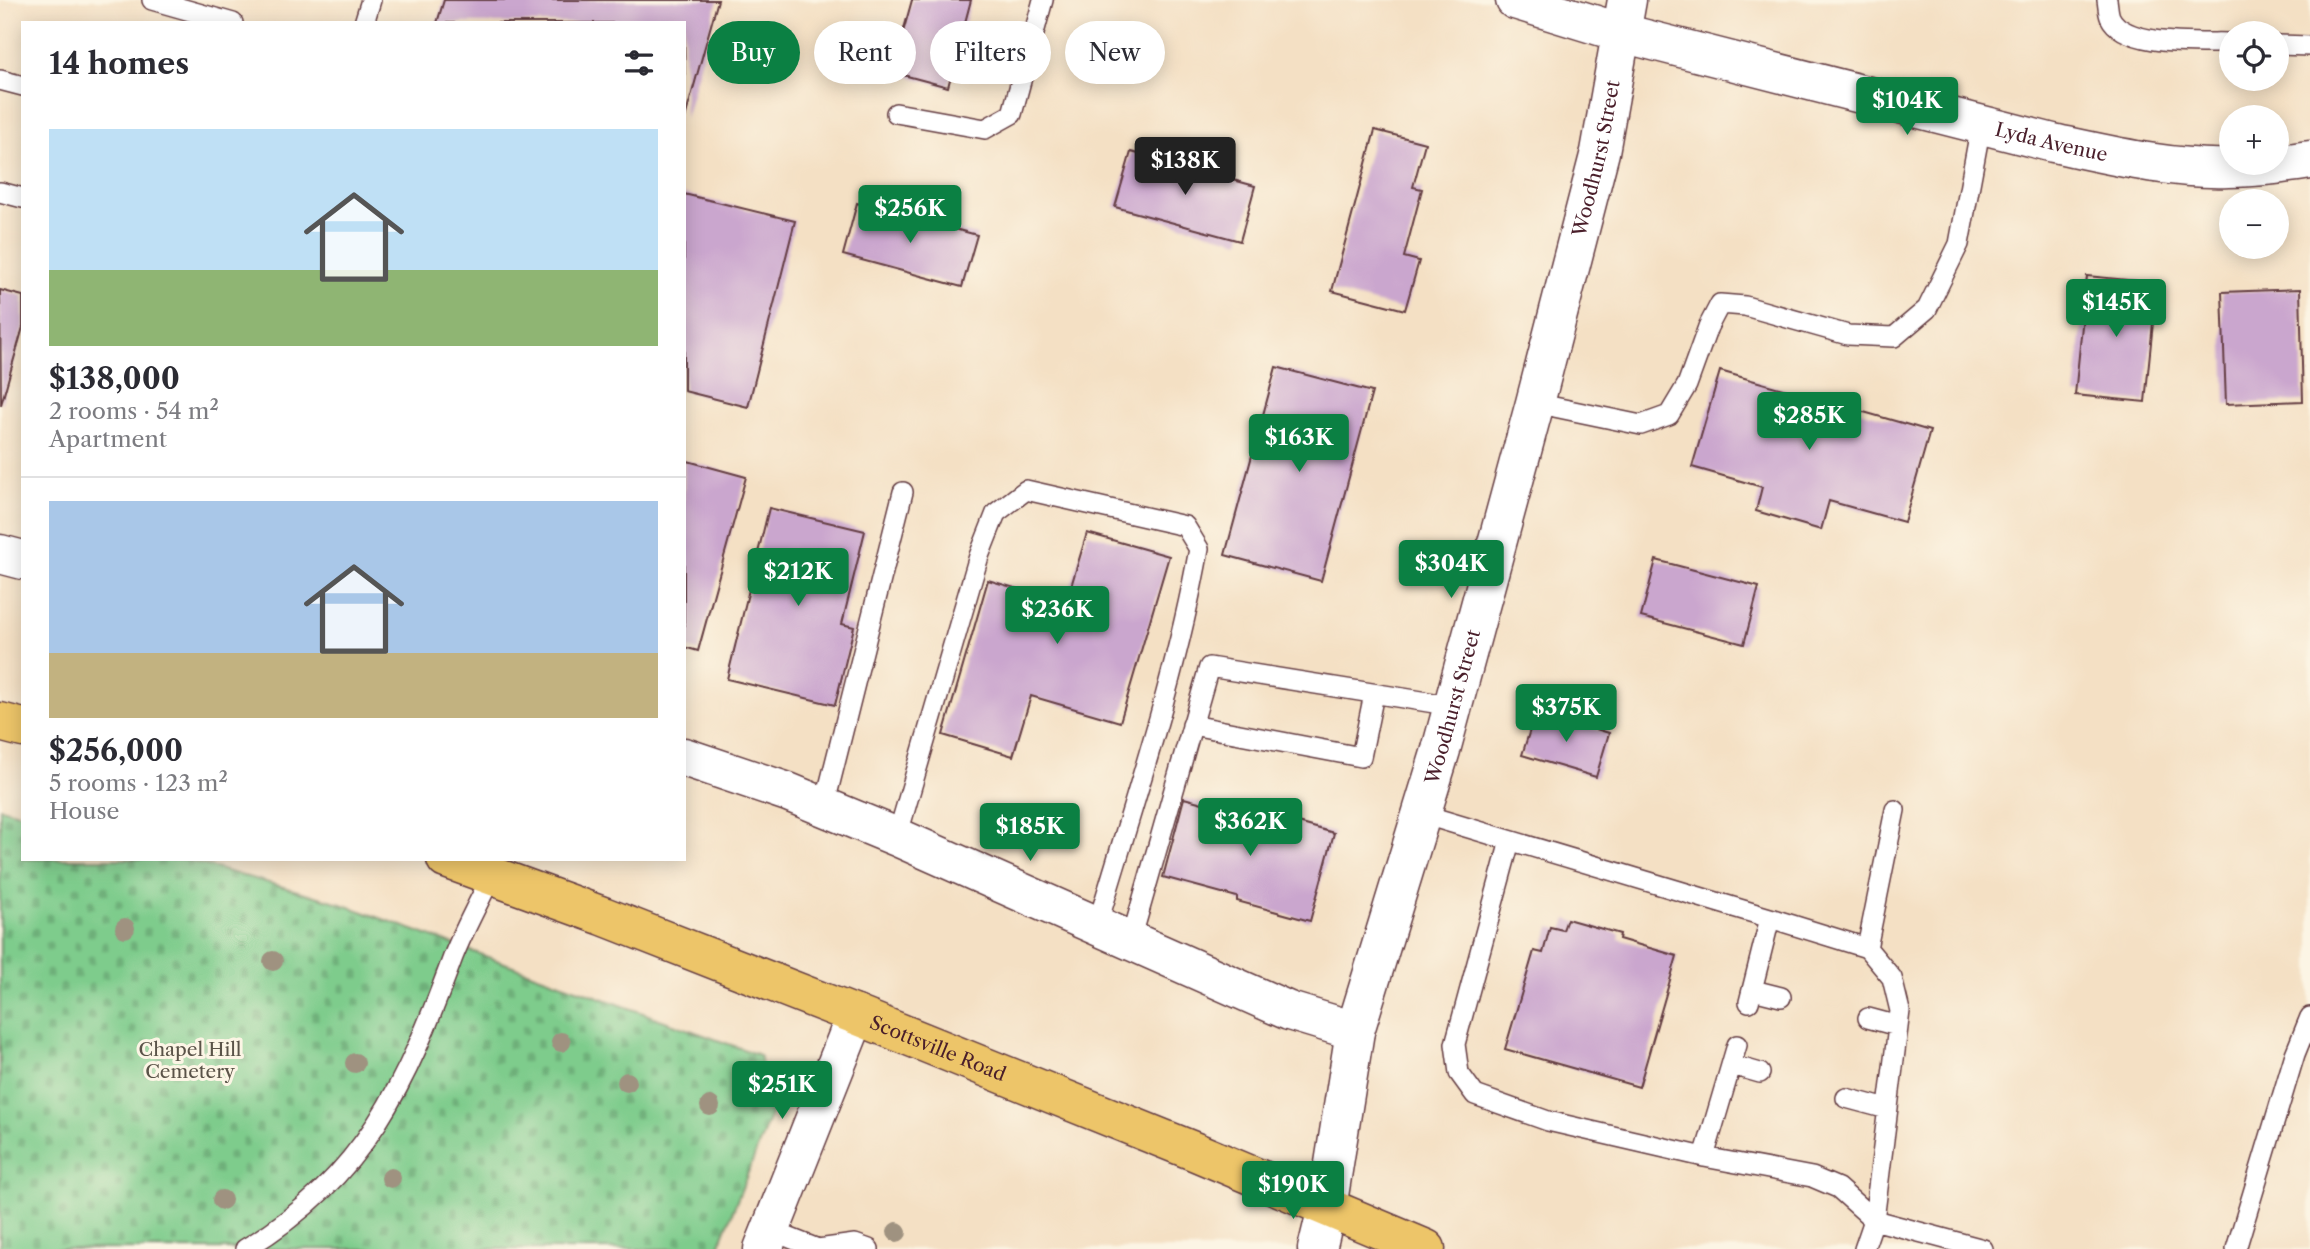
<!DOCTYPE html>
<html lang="en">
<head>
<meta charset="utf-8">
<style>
  :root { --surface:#fff; --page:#f7f7f7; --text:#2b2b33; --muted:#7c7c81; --line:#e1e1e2; --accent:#0b8043 }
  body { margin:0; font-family:"Libre Caslon Text",serif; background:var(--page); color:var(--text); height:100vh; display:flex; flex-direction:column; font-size:26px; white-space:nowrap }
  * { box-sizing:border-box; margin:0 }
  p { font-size:23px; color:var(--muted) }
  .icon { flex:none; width:38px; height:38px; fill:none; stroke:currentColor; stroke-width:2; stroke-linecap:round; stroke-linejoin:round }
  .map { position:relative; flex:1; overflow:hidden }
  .side { position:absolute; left:21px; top:21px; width:665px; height:840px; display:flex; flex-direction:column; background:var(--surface); border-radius:0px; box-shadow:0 4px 18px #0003 }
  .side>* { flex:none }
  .guide { position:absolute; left:707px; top:21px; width:665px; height:63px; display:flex; gap:14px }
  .fabs { position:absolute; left:2219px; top:21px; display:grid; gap:14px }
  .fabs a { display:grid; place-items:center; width:70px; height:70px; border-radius:50%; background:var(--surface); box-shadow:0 4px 18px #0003; font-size:35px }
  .price { position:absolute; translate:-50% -60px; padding:0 16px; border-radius:7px; background:var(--accent); color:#fff; font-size:23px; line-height:46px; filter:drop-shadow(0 2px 4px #0008) }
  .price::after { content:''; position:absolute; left:50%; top:42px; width:21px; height:16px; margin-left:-10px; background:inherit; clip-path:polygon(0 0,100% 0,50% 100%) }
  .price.current { background:#222; color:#fff }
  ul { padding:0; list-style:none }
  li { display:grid; align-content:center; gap:14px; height:371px; padding:0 28px }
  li+li { border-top:2px solid var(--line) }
  li span { display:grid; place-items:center; height:217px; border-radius:0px; color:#555 }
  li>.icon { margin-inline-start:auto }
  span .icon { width:126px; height:126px; fill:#fffc; stroke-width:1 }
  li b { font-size:30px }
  h2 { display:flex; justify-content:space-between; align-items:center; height:84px; padding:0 28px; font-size:30px }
  .tag { padding:0 24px; border-radius:32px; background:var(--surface); box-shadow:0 4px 18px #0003; font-size:24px; line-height:63px }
  .tag.current { background:var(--accent); color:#fff }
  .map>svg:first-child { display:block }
  .cemetery { fill:url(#cemetery-stones); stroke:#64765c; stroke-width:2 }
  .building { fill:#caa6ce }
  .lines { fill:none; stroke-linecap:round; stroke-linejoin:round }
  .lane-casing { stroke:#643c42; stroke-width:22 }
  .street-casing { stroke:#643c42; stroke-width:41 }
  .primary-casing { stroke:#643c42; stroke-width:41 }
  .lane { stroke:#fff; stroke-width:19 }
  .street { stroke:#fff; stroke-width:38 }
  .primary { stroke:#edc569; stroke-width:38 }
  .tree { fill:#9f9280 }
  .labels { text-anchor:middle; stroke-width:6; stroke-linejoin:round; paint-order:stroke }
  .street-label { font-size:19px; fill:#4a1f2b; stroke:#fcf5e5 }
  .park-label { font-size:19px; fill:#5a5348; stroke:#fcf5e5 }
</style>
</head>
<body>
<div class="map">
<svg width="2310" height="1249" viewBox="0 0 2310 1249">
  <defs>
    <pattern id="cemetery-stones" width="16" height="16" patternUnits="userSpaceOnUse" patternTransform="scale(1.75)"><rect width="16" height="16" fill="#7ecc8c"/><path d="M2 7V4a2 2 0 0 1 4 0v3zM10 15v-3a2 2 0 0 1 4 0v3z" fill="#6eaf79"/></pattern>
  </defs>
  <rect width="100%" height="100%" fill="#fcf5e5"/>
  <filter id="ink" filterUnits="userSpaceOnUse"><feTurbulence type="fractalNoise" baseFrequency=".0143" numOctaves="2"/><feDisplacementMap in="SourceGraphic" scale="14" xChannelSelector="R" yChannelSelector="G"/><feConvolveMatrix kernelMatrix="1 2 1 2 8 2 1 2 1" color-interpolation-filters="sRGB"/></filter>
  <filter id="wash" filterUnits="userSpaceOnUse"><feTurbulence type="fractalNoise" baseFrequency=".00686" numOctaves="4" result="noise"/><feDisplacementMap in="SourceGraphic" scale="28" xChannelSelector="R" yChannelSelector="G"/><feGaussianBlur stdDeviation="1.57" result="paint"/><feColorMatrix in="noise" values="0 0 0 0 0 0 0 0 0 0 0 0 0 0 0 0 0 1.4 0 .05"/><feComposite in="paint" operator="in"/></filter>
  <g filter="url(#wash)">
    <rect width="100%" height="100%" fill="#f4e0c4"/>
    <path class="cemetery" d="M0,808L23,814V859H183L333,901L759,1055L774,1106L718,1249H0Z"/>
    <g id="blocks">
      <path class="building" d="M444,0H718L685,118L684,23H437Z
        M912,0H971L948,87L892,72Z
        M1375,130L1425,143L1413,187L1422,189L1404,257L1419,261L1405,310L1332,291Z
        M1131,152L1255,186L1240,241L1115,207Z
        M684,194L795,221L748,407L684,391Z
        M857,203L977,235L962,287L843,255Z
        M2087,276L2157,283L2145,402L2075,395Z
        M2300,289L2303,401L2226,404L2222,292Z
        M0,290L23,296V327L1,405Z
        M1276,367L1372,392L1321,581L1225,555Z
        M1720,371L1930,431L1904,522L1829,501L1821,530L1756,511L1762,487L1692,467Z
        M684,460L746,477L698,651L684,647Z
        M769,508L865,531L842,624L854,627L835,705L727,679Z
        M1087,533L1169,556L1120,722L1031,696L1013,756L943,735L988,580L1066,603Z
        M1656,560L1759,587L1744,644L1641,617Z
        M1536,711L1609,733L1596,777L1522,755Z
        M1184,798L1258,818L1259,812L1334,833L1310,921L1237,901V897L1163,877Z
        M1567,919L1620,934L1619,939L1677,956L1639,1087L1505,1049L1534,951L1543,953L1550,927L1563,930Z"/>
    </g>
  </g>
  <g filter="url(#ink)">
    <use href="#blocks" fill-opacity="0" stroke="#643c42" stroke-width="2"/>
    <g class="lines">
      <defs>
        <path id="lane" d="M152,0L233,23
          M2107,0C2108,5 2108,12 2110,17C2124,48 2202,42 2231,43
          M364,23L371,0
          M2277,45L2310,46
          M0,80L23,86
          M896,113L985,129L1012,114L1043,0
          M0,192L23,198
          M1535,403L1641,425L1669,415L1687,385L1708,327L1720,304L1745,306L1848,335L1894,337L1927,309L1959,244L1981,125
          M1192,725L1361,757L1374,694
          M824,807L903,492
          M1422,814L1770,918L1749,1002
          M897,837L979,556L996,513L1026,490L1185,526L1199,549C1176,677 1134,801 1097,926
          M1510,841L1455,1044L1459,1073L1475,1095L1548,1121L1704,1157L1737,1045
          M1770,918L1867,948L1895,810
          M1131,940L1209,667L1453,706
          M1867,948L1892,978L1900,1011L1874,1220
          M1753,990L1781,997
          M1868,1018L1898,1026
          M1732,1065L1760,1073
          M1846,1098L1887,1109
          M1704,1157L1812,1177L1838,1188L1874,1220
          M770,1230L818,1249L855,1244L869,1249
          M245,1249C366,1176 406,1084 453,957C464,929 479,902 492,875
          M1864,1249L1874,1220L1983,1249
          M2236,1249L2295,1054L2310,1017"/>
        <g id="street">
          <path id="s1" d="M1515,0L1622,33L2053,143C2110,155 2170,170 2229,168C2257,168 2283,164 2310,160"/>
          <path d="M0,554L23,560"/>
          <path d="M684,757L788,792L897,837L1289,1011L1355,1031"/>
          <path d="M763,1249L856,1015"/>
          <path id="s2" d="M1317,1249L1327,1208L1355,1031L1441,750L1535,403L1600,152L1627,0"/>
        </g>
        <g id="primary">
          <path d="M0,722L23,728"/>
          <path id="s3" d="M446,859L603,916L856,1015L1196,1152L1426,1249"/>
        </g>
      </defs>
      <use href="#lane" class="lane-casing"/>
      <use href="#street" class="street-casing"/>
      <use href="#primary" class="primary-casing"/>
      <use href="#lane" class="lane"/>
      <use href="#street" class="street"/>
      <use href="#primary" class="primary"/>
    </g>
    <g class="tree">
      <circle cx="125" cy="928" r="10"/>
      <circle cx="273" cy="961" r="10"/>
      <circle cx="561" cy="1042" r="10"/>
      <circle cx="355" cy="1063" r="10"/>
      <circle cx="627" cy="1082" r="10"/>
      <circle cx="710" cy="1106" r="10"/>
      <circle cx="391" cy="1178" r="10"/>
      <circle cx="222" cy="1200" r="10"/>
      <circle cx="897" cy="1232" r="10"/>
    </g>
  </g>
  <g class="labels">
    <g class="street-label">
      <text dy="7" stroke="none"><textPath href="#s1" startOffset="555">Lyda Avenue</textPath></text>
      <text dy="7" stroke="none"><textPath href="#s2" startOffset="1127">Woodhurst Street</textPath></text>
      <text dy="7" stroke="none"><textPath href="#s2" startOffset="560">Woodhurst Street</textPath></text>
      <text dy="7" stroke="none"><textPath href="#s3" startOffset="527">Scottsville Road</textPath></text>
    </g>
    <g class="park-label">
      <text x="190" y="1056">Chapel Hill<tspan x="190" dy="22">Cemetery</tspan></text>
    </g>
  </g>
</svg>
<div class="fabs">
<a><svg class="icon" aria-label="locate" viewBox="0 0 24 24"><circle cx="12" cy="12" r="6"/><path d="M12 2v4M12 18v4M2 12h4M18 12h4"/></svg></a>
<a>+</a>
<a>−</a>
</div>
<b class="price" style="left:1907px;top:137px">$104K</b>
<b class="price current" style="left:1185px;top:197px">$138K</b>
<b class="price" style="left:910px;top:245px">$256K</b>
<b class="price" style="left:2116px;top:339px">$145K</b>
<b class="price" style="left:1809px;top:452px">$285K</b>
<b class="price" style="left:1299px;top:474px">$163K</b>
<b class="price" style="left:1451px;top:600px">$304K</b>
<b class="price" style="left:798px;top:608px">$212K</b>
<b class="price" style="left:1057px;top:646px">$236K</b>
<b class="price" style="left:1566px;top:744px">$375K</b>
<b class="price" style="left:1250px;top:858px">$362K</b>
<b class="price" style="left:1030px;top:863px">$185K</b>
<b class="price" style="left:782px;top:1121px">$251K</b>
<b class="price" style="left:1293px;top:1221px">$190K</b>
<div class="guide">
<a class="tag current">Buy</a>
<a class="tag">Rent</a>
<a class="tag">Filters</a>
<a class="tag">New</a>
</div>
<section class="side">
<h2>14 homes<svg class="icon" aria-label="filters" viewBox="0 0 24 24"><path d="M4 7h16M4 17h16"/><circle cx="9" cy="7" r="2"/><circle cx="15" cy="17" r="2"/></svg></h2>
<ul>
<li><span style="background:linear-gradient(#bfe0f5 65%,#8fb573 0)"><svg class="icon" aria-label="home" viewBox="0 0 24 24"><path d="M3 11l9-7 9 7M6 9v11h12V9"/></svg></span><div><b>$138,000</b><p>2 rooms · 54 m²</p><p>Apartment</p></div></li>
<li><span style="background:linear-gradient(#a9c7e8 70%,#c2b280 0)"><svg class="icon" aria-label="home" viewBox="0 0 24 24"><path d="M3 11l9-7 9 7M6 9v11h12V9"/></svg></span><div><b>$256,000</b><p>5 rooms · 123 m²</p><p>House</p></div></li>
</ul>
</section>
</div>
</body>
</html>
